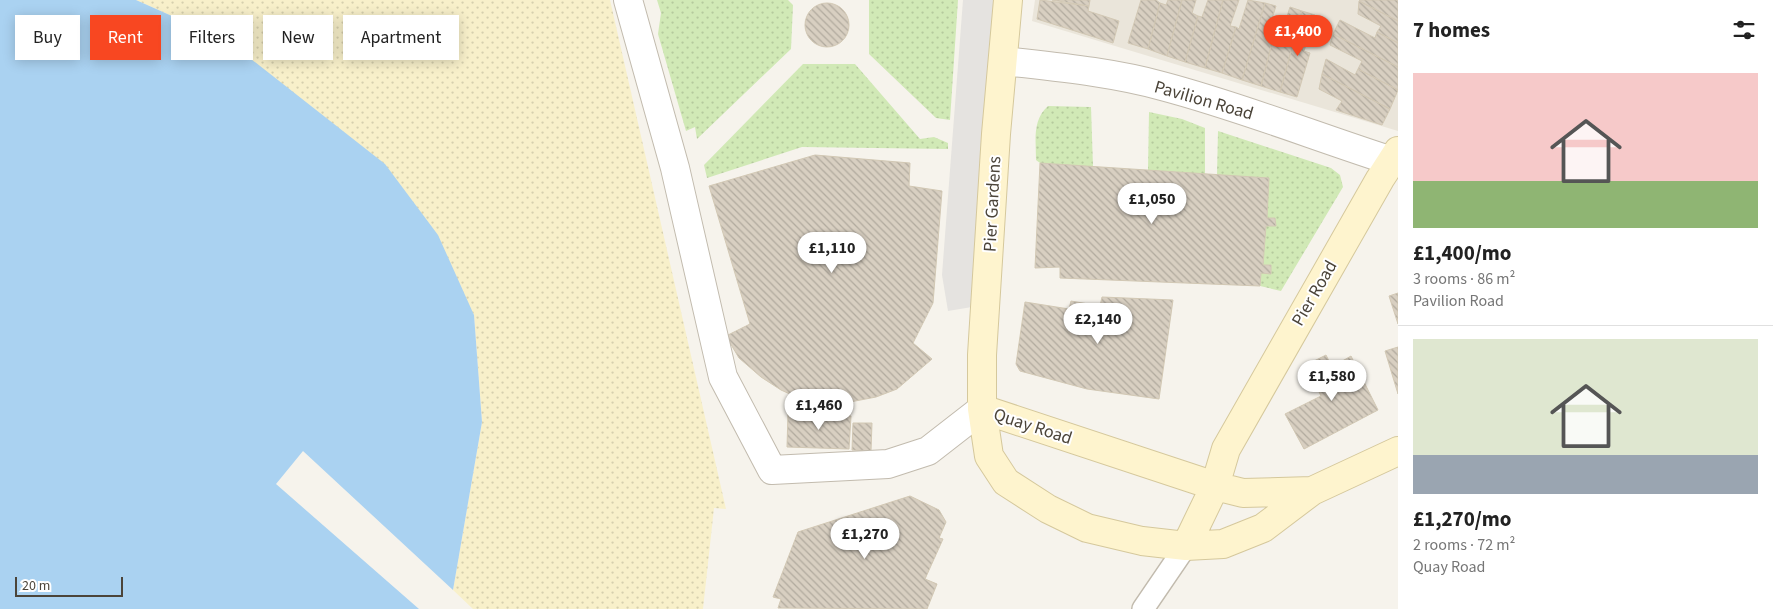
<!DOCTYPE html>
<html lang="en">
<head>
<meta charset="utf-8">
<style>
  :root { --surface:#fff; --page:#f6f6f6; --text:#222; --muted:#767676; --line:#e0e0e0; --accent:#f84721 }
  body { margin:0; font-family:"Source Sans 3",sans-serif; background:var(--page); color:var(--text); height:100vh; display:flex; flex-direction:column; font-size:19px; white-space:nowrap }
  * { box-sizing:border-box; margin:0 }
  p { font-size:16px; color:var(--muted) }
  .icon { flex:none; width:28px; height:28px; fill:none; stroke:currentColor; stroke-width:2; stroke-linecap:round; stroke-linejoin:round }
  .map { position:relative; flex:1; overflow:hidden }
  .side { display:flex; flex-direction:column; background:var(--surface); width:375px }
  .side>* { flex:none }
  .banner { position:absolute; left:15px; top:15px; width:475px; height:45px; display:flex; gap:10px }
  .scale { position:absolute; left:15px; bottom:12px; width:108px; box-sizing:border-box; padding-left:5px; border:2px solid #4b4439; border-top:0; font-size:14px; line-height:18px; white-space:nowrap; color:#4b4439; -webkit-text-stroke:4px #fff; paint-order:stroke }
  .price { position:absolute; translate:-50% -42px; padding:0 11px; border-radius:18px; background:#fff; color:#222; font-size:16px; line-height:32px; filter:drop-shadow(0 1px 2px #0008) }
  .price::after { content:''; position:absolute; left:50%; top:30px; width:15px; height:11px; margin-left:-8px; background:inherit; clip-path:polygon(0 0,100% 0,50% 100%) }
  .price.on { background:var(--accent); color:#fff }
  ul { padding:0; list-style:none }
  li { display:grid; align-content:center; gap:10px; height:265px; padding:0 15px }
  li+li { border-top:1px solid var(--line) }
  li span { display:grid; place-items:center; height:155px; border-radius:0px; color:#555 }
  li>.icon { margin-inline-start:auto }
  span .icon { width:90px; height:90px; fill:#fffc; stroke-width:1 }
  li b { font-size:21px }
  h2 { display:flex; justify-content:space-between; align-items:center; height:60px; padding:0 15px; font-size:21px }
  .chip { padding:0 18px; border-radius:0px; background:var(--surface); box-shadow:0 2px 12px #0003; font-size:18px; line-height:45px }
  .chip.on { background:var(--accent); color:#fff }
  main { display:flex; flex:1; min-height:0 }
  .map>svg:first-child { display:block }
  .residential { fill:#eae5da }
  .grass { fill:url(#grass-dots) }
  .sand { fill:url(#sand-dots) }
  .parking { fill:#e5e3e0 }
  .water { fill:#aad2f1 }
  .building { fill:url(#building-back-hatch); stroke:#d2c8b4 }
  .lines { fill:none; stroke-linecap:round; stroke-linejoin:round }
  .lane-casing { stroke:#c2bbae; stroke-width:24 }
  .street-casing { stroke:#c2bbae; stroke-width:30 }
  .secondary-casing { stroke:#d5c89c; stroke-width:30 }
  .lane { stroke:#fff; stroke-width:21 }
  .street { stroke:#fff; stroke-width:28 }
  .secondary { stroke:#fef4ce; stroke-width:28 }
  .labels { text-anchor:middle; stroke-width:4; stroke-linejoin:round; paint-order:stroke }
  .street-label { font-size:18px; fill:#4b4439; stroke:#fff }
</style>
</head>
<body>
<main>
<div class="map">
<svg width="1398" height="609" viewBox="0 0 1398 609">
  <defs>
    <pattern id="grass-dots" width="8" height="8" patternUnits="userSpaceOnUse" patternTransform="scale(1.25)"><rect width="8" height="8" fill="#d1e9b6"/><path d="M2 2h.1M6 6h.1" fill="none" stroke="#b5c99d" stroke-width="1.8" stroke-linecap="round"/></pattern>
    <pattern id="sand-dots" width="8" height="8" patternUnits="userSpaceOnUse" patternTransform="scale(1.25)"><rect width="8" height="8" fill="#f8f0ca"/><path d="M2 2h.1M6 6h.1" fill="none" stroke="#d6cfae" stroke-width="1.8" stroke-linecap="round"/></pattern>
    <pattern id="building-back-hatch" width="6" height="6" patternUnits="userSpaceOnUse" patternTransform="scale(1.25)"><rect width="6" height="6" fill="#d8cfc1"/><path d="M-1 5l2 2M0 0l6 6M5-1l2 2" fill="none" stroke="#b1aa9e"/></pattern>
  </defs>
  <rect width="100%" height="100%" fill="#f6f3ec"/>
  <path class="residential" d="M1035,0H1398V131L1032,21Z"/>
  <path class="grass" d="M657,0H788L793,5L791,49L697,139L695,127L686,131L658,34L661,13Z
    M869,0H958L950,120L936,118L869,54Z
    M803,64H855L920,139L934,137L948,143V149L802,147L707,178L704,165Z
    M1048,106L1091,107L1093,167L1040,163L1036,160C1036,141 1032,120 1048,106Z
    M1149,112L1182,119L1205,128V174L1148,170Z
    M1218,131L1331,168L1340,175L1343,187L1281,291L1260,286L1261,273H1271V265H1263L1266,226L1276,225L1275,218H1267L1269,178L1217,175Z"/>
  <path class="sand" d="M136,0H610L726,509L714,508L703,609H473L453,590L482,422L474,315L228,41Z"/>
  <path class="parking" d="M963,0H994L972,307L948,311L942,275Z"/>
  <path class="water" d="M0,0H136L228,41L385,164L438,235L474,315L482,422L453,590L303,451L276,484L419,609H0Z"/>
  <path class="building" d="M1040,0L1089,6L1088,11L1119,21L1113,43L1037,19Z
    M1052,0H1090L1089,6Z
    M1141,0H1156L1160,3L1148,49L1128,43Z
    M1168,0H1182L1167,56L1148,49L1160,3L1166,5Z
    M1182,0H1196L1192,13L1198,16L1185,62L1167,56Z
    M1208,0H1223L1205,68L1185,62L1198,16L1202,17Z
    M1223,0H1239L1230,26L1236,27L1222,73L1205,68Z
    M1248,0L1265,3L1242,80L1222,73L1236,27L1239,29Z
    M1360,0H1398V21L1359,1Z
    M1359,1L1398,21V43L1377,32L1381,26L1358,14Z
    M805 25a22 22 0 1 1 44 0a22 22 0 1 1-44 0Z
    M1265,3L1276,6L1265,40L1272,43L1261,86L1242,80Z
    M1290,7L1302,11L1280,92L1261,86L1272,43L1278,44Z
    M1302,11L1315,15L1304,51L1310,53L1297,97L1280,92Z
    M1340,20L1375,38L1377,32L1398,43V67L1333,34Z
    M1333,34L1398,67V90L1358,69L1362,61L1330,45Z
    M1326,59L1355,75L1358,69L1398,90L1390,109L1322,74Z
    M1322,74L1390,109L1382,125L1336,110L1342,101L1319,89Z
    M815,155L910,163L909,186L942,191L933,303L913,343L932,359L897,389L876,397L850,402L827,404L801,399L781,390L761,377L739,358L726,336L750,324L709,186Z
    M1040,163L1269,178L1267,218H1275L1276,226H1266L1263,265H1271V274L1261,273L1260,286L1060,278V267L1035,268Z
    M1398,293V324L1389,296Z
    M1102,297L1173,300L1159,399L1087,389L1020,371L1016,364L1025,302L1069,309L1071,301L1100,306Z
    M1398,347V394L1385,351Z
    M1326,355L1332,367L1351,356L1378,410L1304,449L1285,414L1321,396L1306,365Z
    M788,413L851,416L849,449L787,447Z
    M853,423H872L871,451L852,450Z
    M910,496L939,510L946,522L939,538L943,539L925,579L937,584L927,609L778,608L781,599L773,597L798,532Z"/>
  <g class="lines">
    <defs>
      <path id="lane" d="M1143,609L1186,546"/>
      <path id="street" d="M628,0L675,168L723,377L772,470L888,464L928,451L982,409
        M1004,61C1056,67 1111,72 1162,86C1242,107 1319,138 1398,163"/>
      <path id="secondary" d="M1008,0L996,134L982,355V409L989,456L1006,482L1048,509L1087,528L1142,541L1186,546L1223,544L1263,528L1312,491L1398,451
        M982,409L1215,486L1243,493L1312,491
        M1186,546L1215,486L1226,449L1380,179L1398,151"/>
    </defs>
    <use href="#lane" class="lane-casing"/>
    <use href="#street" class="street-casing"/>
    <use href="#secondary" class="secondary-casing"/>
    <use href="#lane" class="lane"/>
    <use href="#street" class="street"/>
    <use href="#secondary" class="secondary"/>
  </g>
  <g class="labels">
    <g class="street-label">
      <text transform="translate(1204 100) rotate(16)" y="6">Pavilion Road</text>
      <text transform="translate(992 204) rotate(-87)" y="6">Pier Gardens</text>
      <text transform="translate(1314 293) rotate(-60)" y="6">Pier Road</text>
      <text transform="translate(1033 426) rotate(18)" y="6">Quay Road</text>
    </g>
  </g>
</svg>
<div class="scale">20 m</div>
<b class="price on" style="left:1298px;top:57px">£1,400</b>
<b class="price" style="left:1152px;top:225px">£1,050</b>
<b class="price" style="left:832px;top:274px">£1,110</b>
<b class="price" style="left:1098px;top:345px">£2,140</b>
<b class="price" style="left:1332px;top:402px">£1,580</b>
<b class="price" style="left:819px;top:431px">£1,460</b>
<b class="price" style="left:865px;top:560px">£1,270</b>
<div class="banner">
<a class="chip">Buy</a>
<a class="chip on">Rent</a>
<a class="chip">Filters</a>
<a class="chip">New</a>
<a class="chip">Apartment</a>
</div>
</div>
<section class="side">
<h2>7 homes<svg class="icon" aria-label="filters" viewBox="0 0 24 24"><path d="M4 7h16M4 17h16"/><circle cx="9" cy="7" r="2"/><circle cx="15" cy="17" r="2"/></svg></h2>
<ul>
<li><span style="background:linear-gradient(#f6c9c9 70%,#8fb573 0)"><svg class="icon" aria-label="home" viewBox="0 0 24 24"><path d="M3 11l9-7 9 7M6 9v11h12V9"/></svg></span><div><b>£1,400/mo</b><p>3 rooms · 86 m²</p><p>Pavilion Road</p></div></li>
<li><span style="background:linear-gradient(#dfe7d0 75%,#9aa5b1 0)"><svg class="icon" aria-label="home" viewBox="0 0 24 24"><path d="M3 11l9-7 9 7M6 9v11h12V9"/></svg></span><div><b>£1,270/mo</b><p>2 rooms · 72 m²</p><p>Quay Road</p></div></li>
</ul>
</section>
</main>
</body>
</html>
